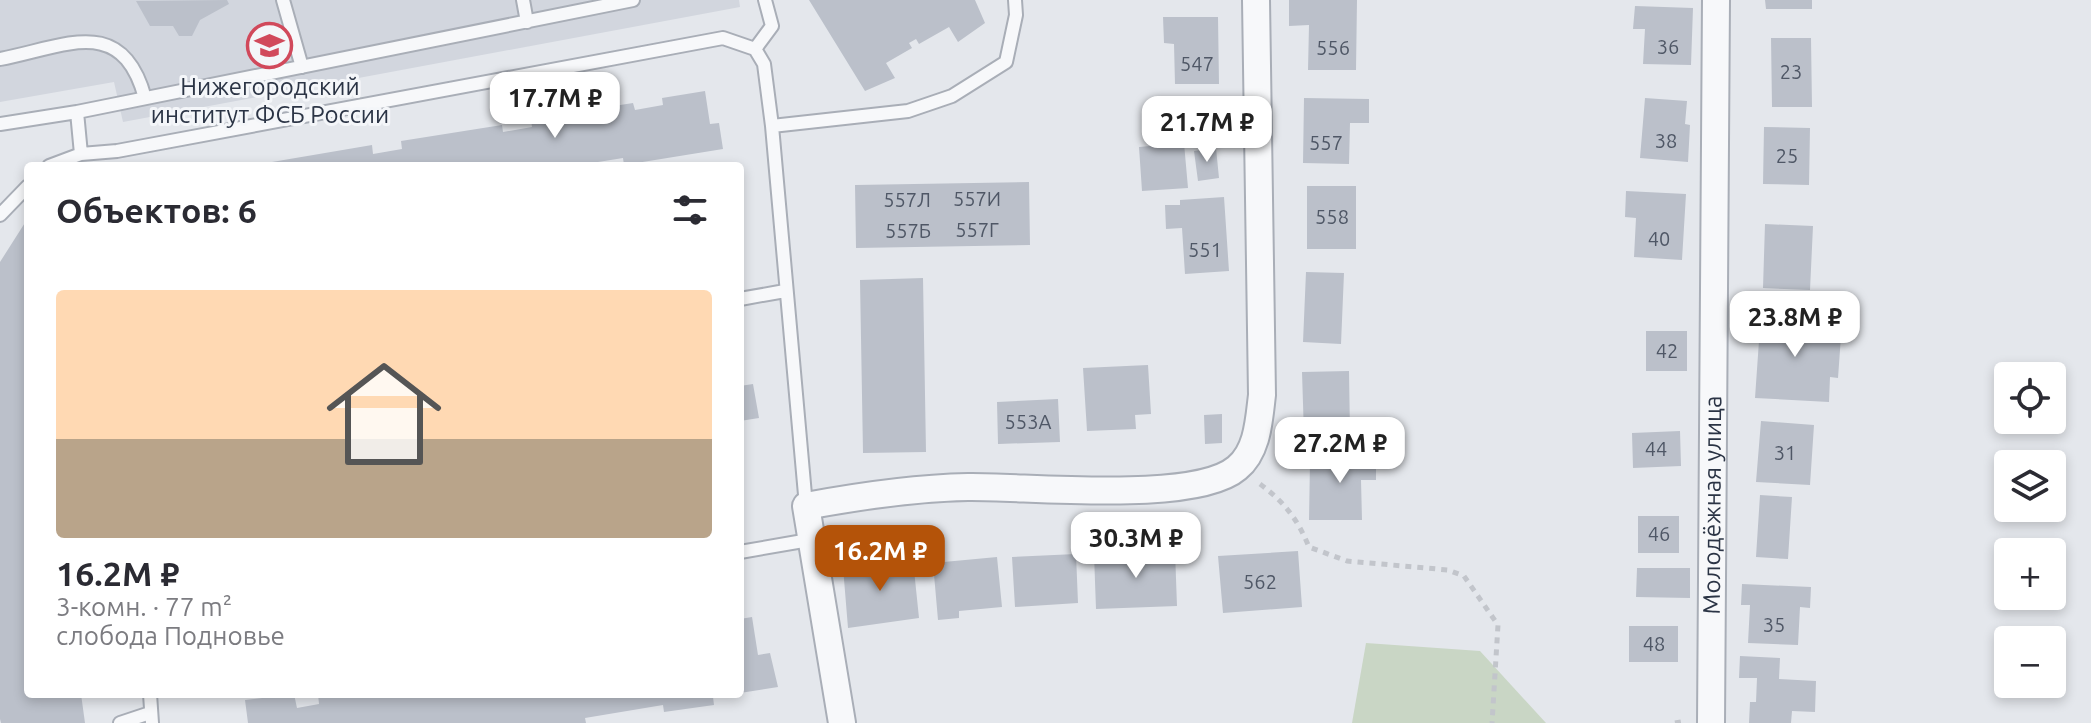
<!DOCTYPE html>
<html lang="ru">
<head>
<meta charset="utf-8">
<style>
  :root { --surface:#fff; --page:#f2f2f3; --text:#2b2b33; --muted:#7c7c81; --line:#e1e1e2; --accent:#b45309 }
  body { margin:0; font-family:Ubuntu,sans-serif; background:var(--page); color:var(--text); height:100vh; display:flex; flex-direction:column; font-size:30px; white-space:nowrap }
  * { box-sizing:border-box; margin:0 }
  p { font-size:26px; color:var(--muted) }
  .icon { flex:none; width:44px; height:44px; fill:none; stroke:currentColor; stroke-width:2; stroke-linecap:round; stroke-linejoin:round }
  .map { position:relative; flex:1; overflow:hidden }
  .drawer { position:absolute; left:24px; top:162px; width:720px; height:536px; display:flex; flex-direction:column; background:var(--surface); border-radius:8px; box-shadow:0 4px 12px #0003 }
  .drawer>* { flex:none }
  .tools { position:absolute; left:1994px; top:362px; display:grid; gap:16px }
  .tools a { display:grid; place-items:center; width:72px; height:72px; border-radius:8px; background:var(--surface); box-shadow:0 4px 12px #0003; font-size:40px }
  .price { position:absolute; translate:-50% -68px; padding:0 18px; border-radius:16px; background:#fff; color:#222; font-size:26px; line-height:52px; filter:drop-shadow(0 2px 4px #0008) }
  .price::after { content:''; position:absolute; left:50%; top:48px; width:24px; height:18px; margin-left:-12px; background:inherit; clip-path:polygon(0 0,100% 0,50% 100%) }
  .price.current { background:var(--accent); color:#fff }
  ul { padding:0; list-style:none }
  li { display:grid; align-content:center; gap:16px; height:424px; padding:0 32px }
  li+li { border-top:2px solid var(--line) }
  li span { display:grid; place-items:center; height:248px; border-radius:8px; color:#555 }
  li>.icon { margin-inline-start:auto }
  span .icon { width:144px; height:144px; fill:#fffc; stroke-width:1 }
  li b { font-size:34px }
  h2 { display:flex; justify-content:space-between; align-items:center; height:96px; padding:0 32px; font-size:34px }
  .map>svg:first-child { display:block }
  .built { fill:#d2d6de }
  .green { fill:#c9d6c5 }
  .building { fill:#bbc0ca }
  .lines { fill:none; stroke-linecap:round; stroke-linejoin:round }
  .service-casing { stroke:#a9aeb7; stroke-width:16 }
  .minor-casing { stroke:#a9aeb7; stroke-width:30 }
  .path { stroke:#c2c5cb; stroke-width:5; stroke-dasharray:6 6; stroke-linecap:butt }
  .service { stroke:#f7f8fa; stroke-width:12 }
  .minor { stroke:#f7f8fa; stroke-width:26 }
  .labels { text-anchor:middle; stroke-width:6; stroke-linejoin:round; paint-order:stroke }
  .number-label { font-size:20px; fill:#4f5766 }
  .poi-label { font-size:24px; fill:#2b3445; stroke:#f4f6f9 }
  .street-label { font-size:24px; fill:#2b3445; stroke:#f4f6f9 }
</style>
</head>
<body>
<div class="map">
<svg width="2091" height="723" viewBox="0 0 2091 723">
  <rect width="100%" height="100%" fill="#e4e7ec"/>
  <path class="built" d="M0,0H739L740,7L123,122L114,82L0,102Z"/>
  <path class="green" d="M1366,643L1480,651L1546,723H1352Z"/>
  <path class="building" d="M227,0L229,4L200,20L192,36H179L173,26H150L136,1Z
    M809,0H975L985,23L958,42L949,27L919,44L916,39L909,43L912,48L886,63L895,78L865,91Z
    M1289,0H1357L1356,70H1308L1309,25L1289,26Z
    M1765,0H1812V9H1766Z
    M1635,6L1693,8L1691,65L1643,64L1645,29H1633Z
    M1163,17H1218L1219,84H1175L1174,44L1164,43Z
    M1771,38H1811L1812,107H1772Z
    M705,91L710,124L719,123L723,149L624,165L623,158L573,166H273L272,162L372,145L373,154L402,149L401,141L502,125L503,132L532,127L531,119L633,103L635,110L663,105L662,98Z
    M1304,98L1369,99V123H1350L1349,164L1303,163Z
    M1645,98L1687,101L1685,124L1690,125L1688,162L1640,158Z
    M1764,127L1810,128L1809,185L1763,184Z
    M1184,143L1188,188L1142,191L1139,147Z
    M1216,148L1219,178L1198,181L1194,151Z
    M1029,182L1030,245L856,248L855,185Z
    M1307,186H1356V249H1307Z
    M1626,191L1686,194L1682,260L1634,257L1636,218L1625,217Z
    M1224,197L1229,271L1185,274L1182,228L1166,229L1165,205H1180V200Z
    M28,218V694H81L85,723H1L0,719V262Z
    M1765,224L1813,226L1810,290L1763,288Z
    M1306,272L1344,273L1341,344L1303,342Z
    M923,278L926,452L863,453L860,280Z
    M1761,312L1810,315L1809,334L1841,336L1838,378L1830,377L1829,402L1755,398Z
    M1646,331H1687V371H1646Z
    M1148,365L1151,414L1135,415L1136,429L1087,431L1083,368Z
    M1349,371L1350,434L1304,435L1302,372Z
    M753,384L759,418L740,421V386Z
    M1058,399L1060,442L998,444L997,402Z
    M1222,414V443L1205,444L1204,415Z
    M1761,421L1814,425L1810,485L1756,482Z
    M1680,431L1681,466L1633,468L1632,433Z
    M1376,450V480H1361L1362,520H1309L1310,462H1328V451Z
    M1760,495L1792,497L1788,559L1756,557Z
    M1638,516H1679V553H1638Z
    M1175,551L1177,606L1096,609L1094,554Z
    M1298,551L1302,607L1223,613L1218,556Z
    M1076,554L1078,603L1015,607L1012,557Z
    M997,557L1002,607L959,611V618L938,620L933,563Z
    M913,560L919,618L848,628L843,567Z
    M1637,568H1690V598L1636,597Z
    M1742,584L1811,587L1810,608L1800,607L1798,645L1748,643L1750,605H1741Z
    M752,617L758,655L770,653L778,687L740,693V619Z
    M1629,626H1678V662H1629Z
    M1740,656L1780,658L1779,679L1816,681L1815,712L1792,711L1791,723H1749L1750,702H1756L1757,678H1739Z
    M294,694L297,708L319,704L318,694L722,696L713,697L714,705L664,712L663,705L585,718L586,723H248L245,700Z"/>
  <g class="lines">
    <defs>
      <path id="service" d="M283,0L302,67
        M523,0L527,22
        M755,49L772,26L765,0
        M0,59C64,47 122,13 145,98
        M77,112L633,0
        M0,124L77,112L81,154L117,151L723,38L755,49L764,64L772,126L806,506
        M772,126L908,111L952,96L1006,62L1016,15L1015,0
        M49,166L81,154
        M0,215L28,186
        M740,299L785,291
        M740,552L809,540
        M150,694L152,723
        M120,723L150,713"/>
      <g id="minor">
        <path d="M842,723L806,506C860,496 913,488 968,487C1028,486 1195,504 1237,468C1258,451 1259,419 1262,395L1256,0"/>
        <path id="s1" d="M1711,723L1716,0"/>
      </g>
    </defs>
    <use href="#service" class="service-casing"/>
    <use href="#minor" class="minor-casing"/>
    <path class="path" d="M1260,484C1284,502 1297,518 1309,547L1347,561L1448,570L1464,576L1498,625L1492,723
      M1675,723L1686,721"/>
    <use href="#service" class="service"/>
    <use href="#minor" class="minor"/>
  </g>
  <defs>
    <symbol id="university-ring" viewBox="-11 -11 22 22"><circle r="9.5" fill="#f4f6f9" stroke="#d1495b" stroke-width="1.5"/><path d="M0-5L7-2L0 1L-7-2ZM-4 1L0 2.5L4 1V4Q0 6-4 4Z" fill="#d1495b"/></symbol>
  </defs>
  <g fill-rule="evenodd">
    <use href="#university-ring" x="244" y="20" width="51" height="51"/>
  </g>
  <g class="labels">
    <g class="number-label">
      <text x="1668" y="54">36</text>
      <text x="1333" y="55">556</text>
      <text x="1197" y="71">547</text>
      <text x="1791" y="79">23</text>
      <text x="1666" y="148">38</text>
      <text x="1326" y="150">557</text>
      <text x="1787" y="163">25</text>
      <text x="977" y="206">557И</text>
      <text x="907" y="207">557Л</text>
      <text x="1332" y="224">558</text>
      <text x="977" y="237">557Г</text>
      <text x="908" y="238">557Б</text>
      <text x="1659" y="246">40</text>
      <text x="1205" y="257">551</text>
      <text x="1667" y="358">42</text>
      <text x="1028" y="429">553А</text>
      <text x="1656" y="456">44</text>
      <text x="1785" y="460">31</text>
      <text x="1659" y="541">46</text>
      <text x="1260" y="589">562</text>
      <text x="1774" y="632">35</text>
      <text x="1654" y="651">48</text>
    </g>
    <g class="poi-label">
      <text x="270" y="95">Нижегородский<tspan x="270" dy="28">институт ФСБ России</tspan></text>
    </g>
    <g class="street-label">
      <text dy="8" stroke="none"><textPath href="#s1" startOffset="218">Молодёжная улица</textPath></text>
    </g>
  </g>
</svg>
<div class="tools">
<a><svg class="icon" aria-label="locate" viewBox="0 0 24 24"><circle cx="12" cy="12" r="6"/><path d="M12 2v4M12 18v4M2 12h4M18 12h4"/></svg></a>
<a><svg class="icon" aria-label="layers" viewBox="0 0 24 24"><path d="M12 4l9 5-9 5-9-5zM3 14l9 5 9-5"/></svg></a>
<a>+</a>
<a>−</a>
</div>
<b class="price" style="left:555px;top:140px">17.7M ₽</b>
<b class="price" style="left:1207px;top:164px">21.7M ₽</b>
<b class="price" style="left:1795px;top:359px">23.8M ₽</b>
<b class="price" style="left:1340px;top:485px">27.2M ₽</b>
<b class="price" style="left:1136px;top:580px">30.3M ₽</b>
<b class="price current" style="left:880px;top:593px">16.2M ₽</b>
<section class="drawer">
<h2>Объектов: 6<svg class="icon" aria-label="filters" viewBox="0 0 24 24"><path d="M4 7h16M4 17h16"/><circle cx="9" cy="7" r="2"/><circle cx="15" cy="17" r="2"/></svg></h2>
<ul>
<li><span style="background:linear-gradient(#ffd9b3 60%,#b9a48a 0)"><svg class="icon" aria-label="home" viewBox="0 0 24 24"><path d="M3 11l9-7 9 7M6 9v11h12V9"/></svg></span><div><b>16.2M ₽</b><p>3-комн. · 77 m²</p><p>слобода Подновье</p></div></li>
</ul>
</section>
</div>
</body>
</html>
